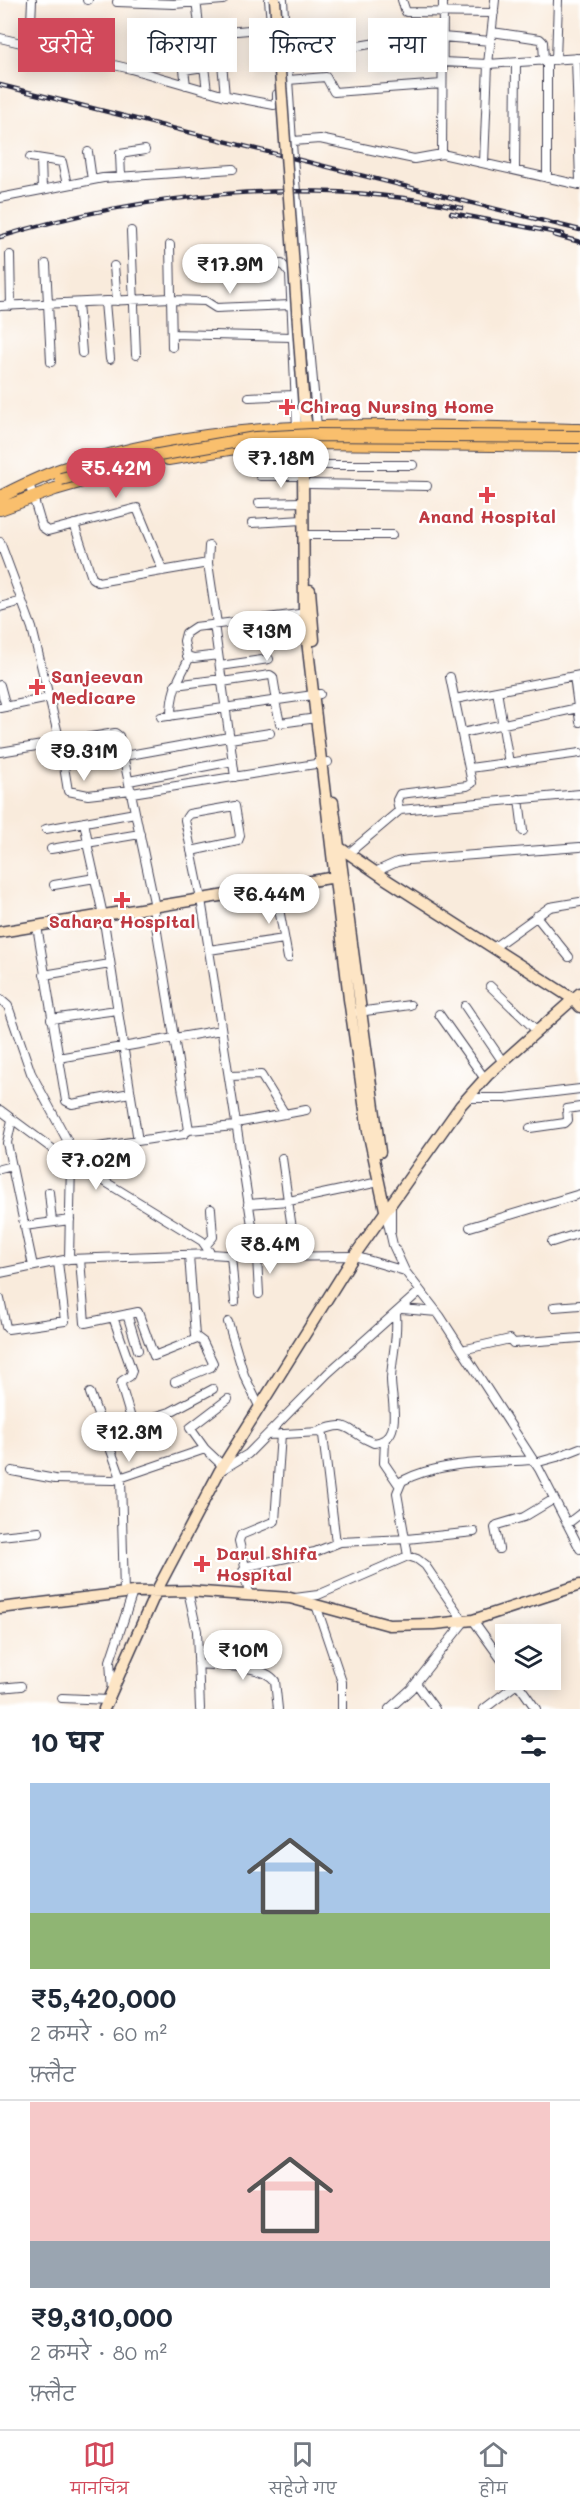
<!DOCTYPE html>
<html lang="hi">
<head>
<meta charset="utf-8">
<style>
  :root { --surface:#fff; --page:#f6f6f7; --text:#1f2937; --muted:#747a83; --line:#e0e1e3; --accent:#d1495b }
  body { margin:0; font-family:Mali,"Playpen Sans Deva",sans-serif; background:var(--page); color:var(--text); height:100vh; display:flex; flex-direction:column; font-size:22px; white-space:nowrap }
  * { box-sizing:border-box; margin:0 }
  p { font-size:20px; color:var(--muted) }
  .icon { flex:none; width:33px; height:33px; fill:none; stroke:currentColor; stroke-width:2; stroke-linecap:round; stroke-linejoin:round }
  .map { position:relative; height:1709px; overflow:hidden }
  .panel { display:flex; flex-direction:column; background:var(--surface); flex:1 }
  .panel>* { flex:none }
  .hud { position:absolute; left:18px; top:18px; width:544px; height:54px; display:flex; gap:12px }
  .controls { position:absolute; left:495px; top:1624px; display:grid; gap:12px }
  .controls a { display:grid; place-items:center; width:66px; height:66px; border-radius:0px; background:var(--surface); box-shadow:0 3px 15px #0003; font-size:30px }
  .price { position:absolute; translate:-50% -51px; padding:0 14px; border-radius:21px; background:#fff; color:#222; font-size:20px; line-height:39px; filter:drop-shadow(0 2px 3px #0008) }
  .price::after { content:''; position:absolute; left:50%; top:36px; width:18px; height:14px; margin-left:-9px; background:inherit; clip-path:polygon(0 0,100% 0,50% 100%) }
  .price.selected { background:var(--accent); color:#fff }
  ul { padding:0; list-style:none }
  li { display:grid; align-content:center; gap:12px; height:318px; padding:0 30px }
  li+li { border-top:2px solid var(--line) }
  li span { display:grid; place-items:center; height:186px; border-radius:0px; color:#555 }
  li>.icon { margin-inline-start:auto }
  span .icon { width:108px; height:108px; fill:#fffc; stroke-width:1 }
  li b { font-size:26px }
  h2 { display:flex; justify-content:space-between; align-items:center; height:72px; padding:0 30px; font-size:26px }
  .tag { padding:0 21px; border-radius:0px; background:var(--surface); box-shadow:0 3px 15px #0003; font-size:21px; line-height:54px }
  .tag.selected { background:var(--accent); color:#fff }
  .tabs { display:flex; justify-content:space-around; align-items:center; height:84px; border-top:2px solid var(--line); background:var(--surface); font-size:16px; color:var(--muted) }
  .tabs a { display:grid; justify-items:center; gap:3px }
  .tabs .selected { color:var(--accent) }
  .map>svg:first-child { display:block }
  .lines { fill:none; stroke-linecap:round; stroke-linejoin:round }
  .street-casing { stroke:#424053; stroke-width:10 }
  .secondary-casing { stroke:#424053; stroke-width:13 }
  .primary-casing { stroke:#424053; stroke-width:14 }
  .street { stroke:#fff; stroke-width:8 }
  .secondary { stroke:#fde5c5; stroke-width:10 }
  .primary { stroke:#f9bf6d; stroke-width:12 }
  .rail-casing { stroke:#22223b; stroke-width:4.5 }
  .rail { stroke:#fff; stroke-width:2; stroke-dasharray:7; stroke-linecap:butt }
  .secondary-bridge-casing { stroke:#424053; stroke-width:13; stroke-linecap:butt }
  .primary-bridge-casing { stroke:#424053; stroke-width:14; stroke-linecap:butt }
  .secondary-bridge { stroke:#fde5c5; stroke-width:10 }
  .primary-bridge { stroke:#f9bf6d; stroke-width:12 }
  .health-dot { fill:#e0444e; stroke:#fff; stroke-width:2 }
  .labels { text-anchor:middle; stroke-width:5; stroke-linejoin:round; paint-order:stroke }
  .health-label { font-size:18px; font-weight:bold; fill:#be3a42; stroke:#fff; text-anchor:start }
</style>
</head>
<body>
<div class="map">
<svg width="580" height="1709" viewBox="0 0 580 1709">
  <rect width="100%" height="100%" fill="#fff"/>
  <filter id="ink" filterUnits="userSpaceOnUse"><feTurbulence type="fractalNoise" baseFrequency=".0167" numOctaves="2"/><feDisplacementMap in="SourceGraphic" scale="12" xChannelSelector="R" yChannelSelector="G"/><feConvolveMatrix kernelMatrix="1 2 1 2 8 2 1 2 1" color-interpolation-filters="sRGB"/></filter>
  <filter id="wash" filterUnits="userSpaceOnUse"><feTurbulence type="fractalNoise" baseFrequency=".008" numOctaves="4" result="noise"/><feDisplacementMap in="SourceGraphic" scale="24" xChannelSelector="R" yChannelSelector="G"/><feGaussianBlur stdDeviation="1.35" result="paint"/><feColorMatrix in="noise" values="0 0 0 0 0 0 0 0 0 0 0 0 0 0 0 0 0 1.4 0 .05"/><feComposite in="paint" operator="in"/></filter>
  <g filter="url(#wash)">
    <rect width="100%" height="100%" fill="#f9ebdc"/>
  </g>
  <g filter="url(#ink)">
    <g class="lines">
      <defs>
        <path id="street" d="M87,0H88
          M196,0L207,91
          M269,0L274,55
          M283,0L293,158L317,426
          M402,0L406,12L494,13
          M117,2L174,4L223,0
          M492,32L540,39L543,42L544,61
          M442,37L491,41
          M0,38L131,69L222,95L274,105L277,101V94
          M136,40L272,28
          M30,45L32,0
          M182,55L186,85
          M287,58L394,40L442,36
          M576,58L580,181
          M556,60L558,0
          M143,62L157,65L183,63
          M222,63L225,96
          M415,64L442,62L488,64L580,58
          M184,70L204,67
          M288,80L326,77L334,92L442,84
          M293,141L320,139L414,159L442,154L580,185
          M88,152L92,180
          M442,154L443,0
          M30,157L62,162L67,185
          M41,159L42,190
          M484,163L488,64L495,0
          M515,170L516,63
          M121,177L120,154L145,150
          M547,178V61
          M0,198L103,178L233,169
          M131,231L136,355
          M170,245L172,347
          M10,255L11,306
          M46,264L51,362
          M114,266L117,301
          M220,267L282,264L290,274L297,428
          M171,300L205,301L216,308L291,305
          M105,302L110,359
          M78,303L82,353
          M0,306L171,298
          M172,334L292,337
          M249,397L294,395
          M310,465H413
          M260,476H303
          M29,483L42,527L48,531L137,508L163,571
          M310,484L427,486
          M259,503L303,502
          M252,523L303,520
          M74,524L92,578L98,582L208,563
          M309,535H392
          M0,542L32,628L60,742L68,791L88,795L131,790
          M209,546L208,563L217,624
          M0,607L22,601
          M214,624L235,777
          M218,655L194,658L187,656L184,641L186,633L195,627L307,613
          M220,666L269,659
          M574,676L580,722
          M222,682L270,675L273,677L277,701
          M0,685L6,707
          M175,685L222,679
          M497,691L509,763
          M455,699L580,675
          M275,701L280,723L317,718
          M0,708L49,698
          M171,716C171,690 178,680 190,657
          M161,717L320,694
          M462,733L578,708
          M230,739L270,733
          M0,752L115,733L119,736L155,907
          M124,756L229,737
          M470,768L580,753
          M129,781L233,761
          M132,793L328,762
          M519,799L523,831
          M399,811L397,800L400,794L467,786L472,783L450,677
          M84,822L88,842
          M46,829L135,813
          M87,843L103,915L138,1141
          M51,849L140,834
          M191,851L238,841L240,836L235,806L189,814L185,820L201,899L257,1257L259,1294
          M349,853L400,810L580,794
          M375,872L397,862L408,860L580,847
          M54,885L95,878
          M275,887L288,958
          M536,916L569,957
          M37,926L66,1101L72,1104L130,1093
          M493,948L550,907L580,902
          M209,950L284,939
          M44,975L110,964
          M490,986L537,1031
          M0,999L8,1006L31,1073L73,1151
          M465,1006L503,1062
          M358,1012L410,1005
          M439,1014L485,1079
          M51,1019L117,1010
          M58,1058L221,1030
          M229,1076L261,1075L285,1114
          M468,1098H505L580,1089
          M0,1110L58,1153L202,1241L211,1254
          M12,1120L7,1143L33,1266
          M236,1123L306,1110
          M530,1128L565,1123L568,1120L567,1109L580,1107
          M189,1130L236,1126
          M58,1153L184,1134L189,1130L153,907
          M282,1158L296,1257
          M0,1169L12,1166
          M49,1192L52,1222
          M248,1204L289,1201L379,1182
          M391,1204V1231
          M385,1210L393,1245L405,1271L440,1316L539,1469L580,1549
          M24,1226L70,1220
          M470,1227L580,1194
          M552,1242L580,1233
          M206,1245L213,1237L211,1209
          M231,1255L235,1302
          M69,1259L71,1161
          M80,1259L85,1323L138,1312L154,1356L197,1339
          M0,1273L69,1259L211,1254L257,1257L354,1256L405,1271
          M0,1299L6,1327L8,1329L65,1321L58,1262
          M554,1307L580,1305
          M402,1309L437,1312
          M127,1314L138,1350
          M113,1317L132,1371L130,1376L122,1381L121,1385L133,1425
          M228,1322L244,1375L259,1406
          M462,1350L510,1339L513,1343L580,1338
          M175,1382L211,1367L213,1363L203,1342L195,1336L189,1255
          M90,1393L121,1478L124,1593
          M317,1432C352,1418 344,1431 374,1443C382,1442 389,1438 392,1430C397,1415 391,1394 391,1379C392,1355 398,1339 396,1314
          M105,1433L170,1412L213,1389
          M267,1435L319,1432L323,1435L336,1543
          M385,1439L384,1463L399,1485
          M205,1449L190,1428L228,1399
          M535,1463L557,1457L580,1448
          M12,1471L55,1479L114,1480L205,1449L223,1466
          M220,1471L248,1454L328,1373L420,1291
          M567,1524L580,1514
          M0,1536L39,1532
          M499,1549L495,1528L497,1525L524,1517L554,1499
          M408,1556L397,1493L402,1481C440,1461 490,1463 532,1460
          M245,1567L239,1541L241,1535L275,1521L281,1434
          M188,1591L197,1631L200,1709
          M250,1596L243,1571L248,1566L315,1552L340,1542L407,1539L474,1532
          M295,1598L318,1595L408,1556L417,1559L425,1565L464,1622L411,1689L389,1709
          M316,1605L342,1682V1709
          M473,1620L506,1666
          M198,1664C218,1666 263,1664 275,1681L278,1709
          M516,1681L536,1709
          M416,1683L435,1709
          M0,1688L21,1686
          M112,1692L110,1661L133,1592
          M62,1698L109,1700
          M484,1709L518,1683"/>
        <path id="secondary" d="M304,409L307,427L303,468L304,615L349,999L368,1131L385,1210
          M310,590L314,640
          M333,802L380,1152
          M336,845L384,878L573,999L580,1007
          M0,932L342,876
          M0,1608L133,1592L188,1591L290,1598L389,1625L435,1624L473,1620L580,1585
          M104,1709L156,1592L219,1472L354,1256L461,1105L488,1075L580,993"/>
        <path id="primary" d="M168,459L241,447L306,443L580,446
          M0,497C22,486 43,475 66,468C230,412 410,427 580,430
          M0,509L55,489L142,464"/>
      </defs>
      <use href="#street" class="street-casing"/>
      <use href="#secondary" class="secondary-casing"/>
      <use href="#primary" class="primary-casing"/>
      <use href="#street" class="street"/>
      <use href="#secondary" class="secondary"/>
      <use href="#primary" class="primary"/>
      <defs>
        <path id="rail" d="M0,85L580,230
          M451,213L563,234
          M554,235L580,242
          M0,237C145,192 313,176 462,208"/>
      </defs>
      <use href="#rail" class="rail-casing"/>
      <use href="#rail" class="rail"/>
      <defs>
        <path id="secondary-bridge" d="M275,0L304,409"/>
        <path id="primary-bridge" d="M61,479L147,457L255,438L312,435L580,437"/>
      </defs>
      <use href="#secondary-bridge" class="secondary-bridge-casing"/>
      <use href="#primary-bridge" class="primary-bridge-casing"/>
      <use href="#secondary-bridge" class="secondary-bridge"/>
      <use href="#primary-bridge" class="primary-bridge"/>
    </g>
  </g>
  <g class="health-dot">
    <path d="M284 398h6v6h6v6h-6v6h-6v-6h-6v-6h6z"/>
    <path d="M484 486h6v6h6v6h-6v6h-6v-6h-6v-6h6z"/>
    <path d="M34 678h6v6h6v6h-6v6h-6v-6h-6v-6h6z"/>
    <path d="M119 891h6v6h6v6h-6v6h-6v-6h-6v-6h6z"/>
    <path d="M199 1555h6v6h6v6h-6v6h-6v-6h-6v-6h6z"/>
  </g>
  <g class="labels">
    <g class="health-label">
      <text x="300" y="413">Chirag Nursing Home</text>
      <text x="487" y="523" text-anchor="middle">Anand Hospital</text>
      <text x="51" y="683">Sanjeevan<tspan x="51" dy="21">Medicare</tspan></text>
      <text x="122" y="928" text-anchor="middle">Sahara Hospital</text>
      <text x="216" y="1560">Darul Shifa<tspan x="216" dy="21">Hospital</tspan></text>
    </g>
  </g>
</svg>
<div class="controls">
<a><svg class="icon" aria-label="layers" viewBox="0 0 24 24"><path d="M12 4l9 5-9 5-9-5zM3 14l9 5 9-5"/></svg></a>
</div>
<b class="price" style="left:230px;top:295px">₹17.9M</b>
<b class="price" style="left:281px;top:489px">₹7.18M</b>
<b class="price selected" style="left:116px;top:499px">₹5.42M</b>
<b class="price" style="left:267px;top:662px">₹13M</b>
<b class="price" style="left:84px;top:782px">₹9.31M</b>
<b class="price" style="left:269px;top:925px">₹6.44M</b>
<b class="price" style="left:96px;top:1191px">₹7.02M</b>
<b class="price" style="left:270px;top:1275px">₹8.4M</b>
<b class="price" style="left:129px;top:1463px">₹12.3M</b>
<b class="price" style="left:243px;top:1681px">₹10M</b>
<div class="hud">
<a class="tag selected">खरीदें</a>
<a class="tag">किराया</a>
<a class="tag">फ़िल्टर</a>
<a class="tag">नया</a>
</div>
</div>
<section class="panel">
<h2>10 घर<svg class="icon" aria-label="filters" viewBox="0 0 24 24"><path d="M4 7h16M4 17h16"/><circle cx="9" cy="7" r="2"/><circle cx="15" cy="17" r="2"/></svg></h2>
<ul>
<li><span style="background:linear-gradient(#a9c7e8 70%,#8fb573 0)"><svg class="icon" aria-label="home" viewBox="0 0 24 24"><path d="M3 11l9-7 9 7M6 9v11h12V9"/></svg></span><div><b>₹5,420,000</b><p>2 कमरे · 60 m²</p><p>फ़्लैट</p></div></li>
<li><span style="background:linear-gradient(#f6c9c9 75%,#9aa5b1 0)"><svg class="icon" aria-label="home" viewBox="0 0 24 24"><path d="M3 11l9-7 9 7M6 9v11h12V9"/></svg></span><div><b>₹9,310,000</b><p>2 कमरे · 80 m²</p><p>फ़्लैट</p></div></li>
</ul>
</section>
<nav class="tabs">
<a class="selected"><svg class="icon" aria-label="map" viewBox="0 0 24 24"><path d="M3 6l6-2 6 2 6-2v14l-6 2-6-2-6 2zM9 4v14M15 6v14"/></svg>मानचित्र</a>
<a><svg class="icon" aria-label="saved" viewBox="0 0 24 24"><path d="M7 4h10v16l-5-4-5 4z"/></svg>सहेजे गए</a>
<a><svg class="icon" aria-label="home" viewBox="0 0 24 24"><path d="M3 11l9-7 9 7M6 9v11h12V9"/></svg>होम</a>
</nav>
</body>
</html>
